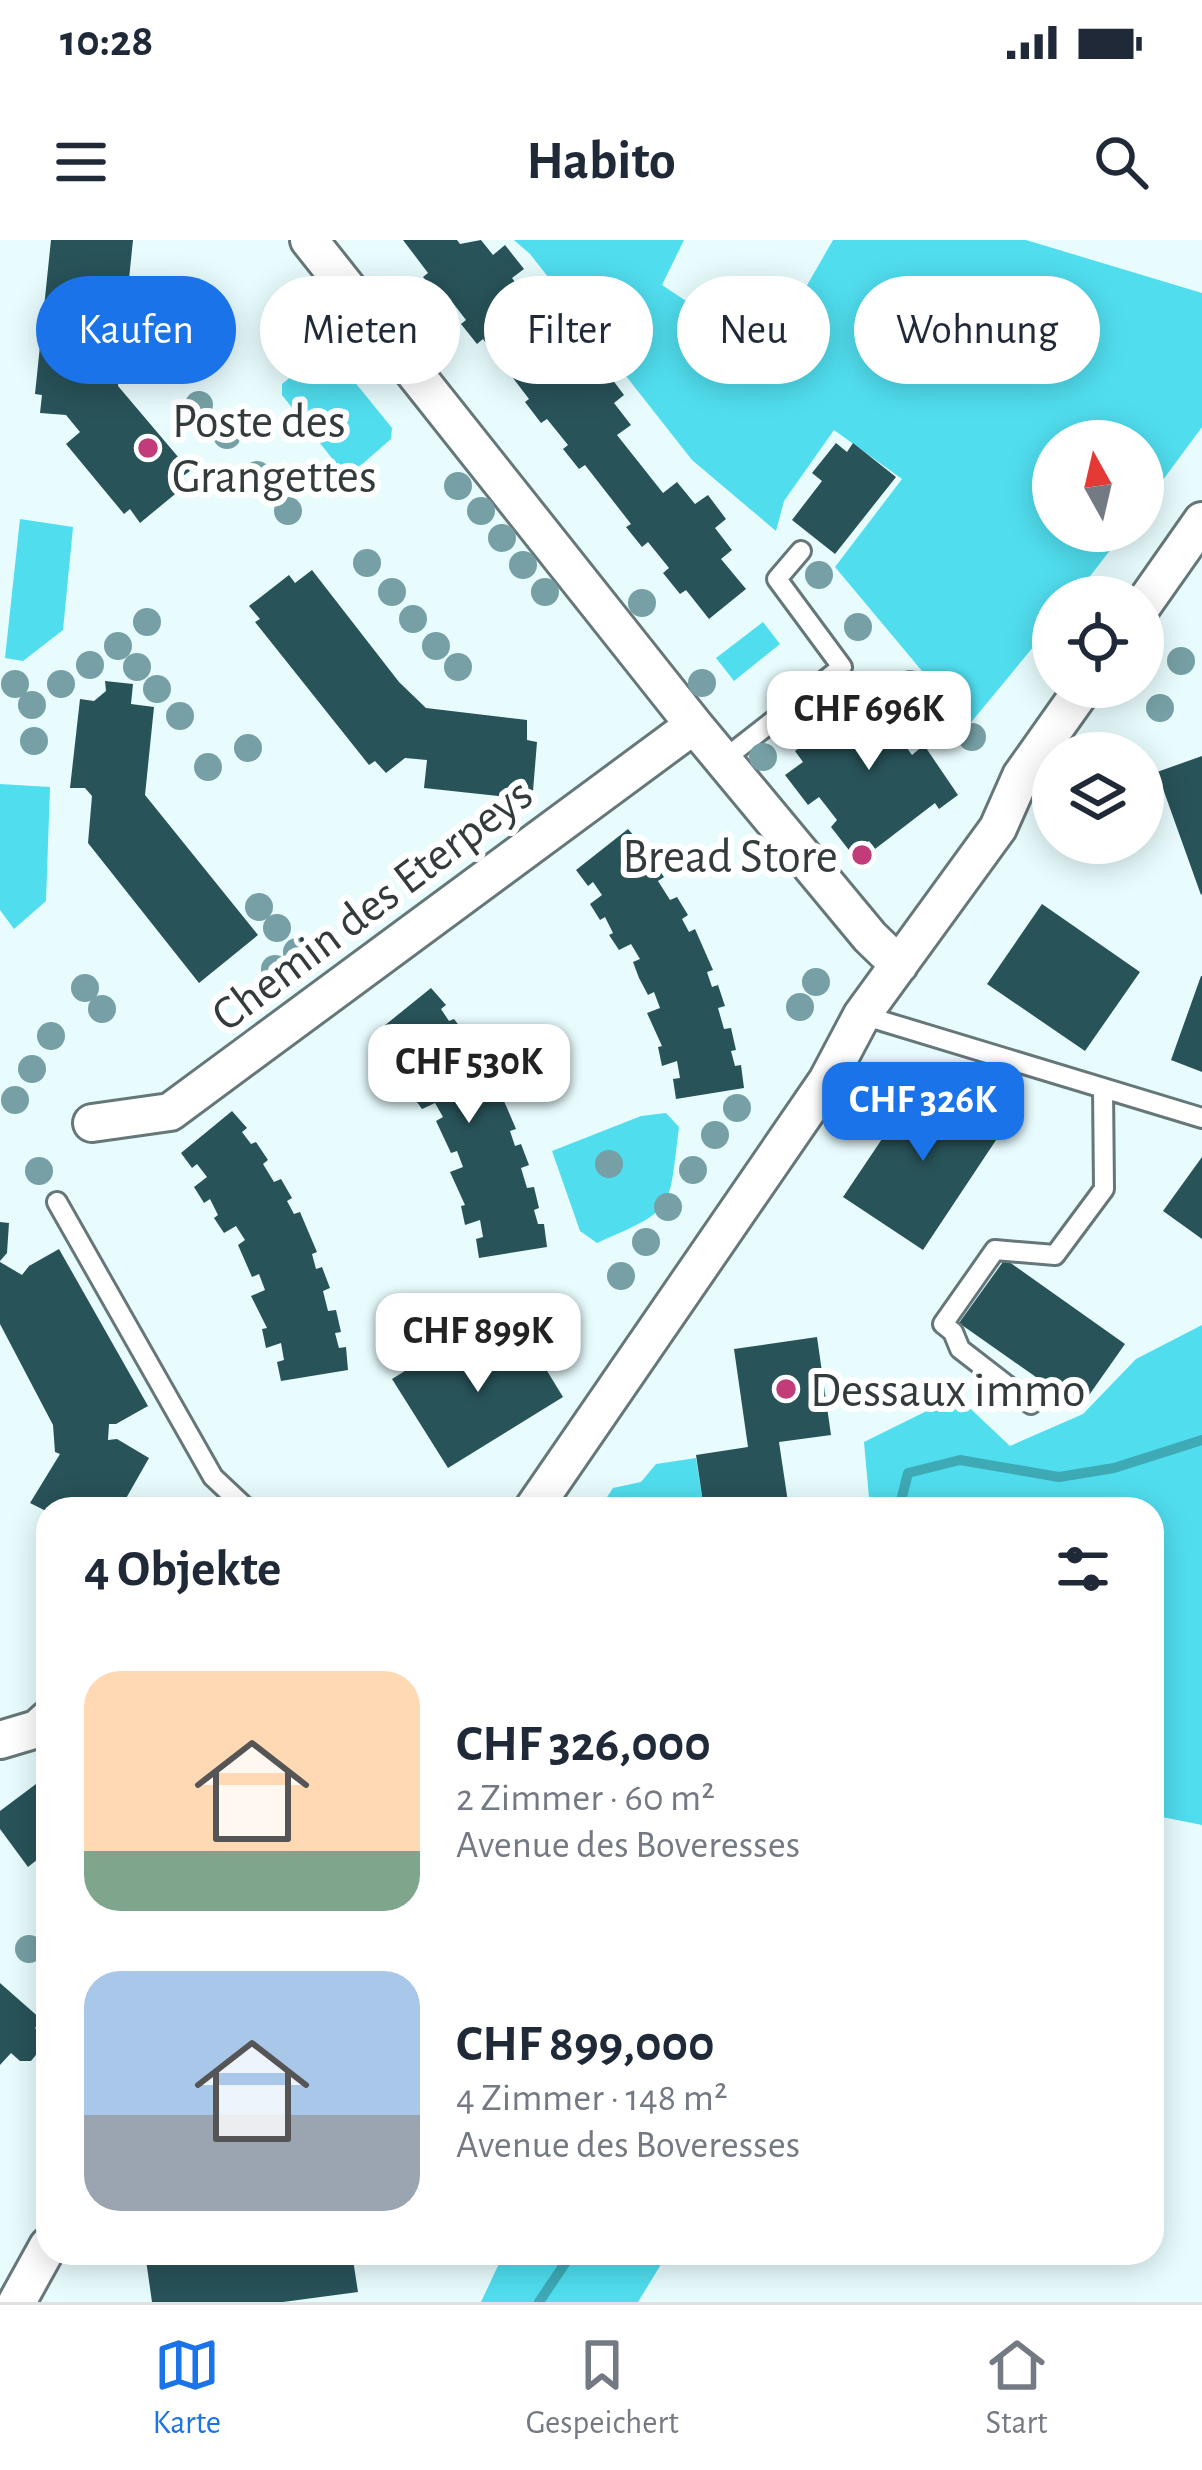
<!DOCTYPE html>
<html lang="de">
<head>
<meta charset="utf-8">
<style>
  :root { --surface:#fff; --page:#f2f2f3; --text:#1f2937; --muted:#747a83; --line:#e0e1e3; --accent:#1a73e8 }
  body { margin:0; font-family:"Alegreya Sans",sans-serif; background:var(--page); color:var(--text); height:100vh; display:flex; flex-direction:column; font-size:45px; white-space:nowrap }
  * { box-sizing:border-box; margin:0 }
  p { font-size:39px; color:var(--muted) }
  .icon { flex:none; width:66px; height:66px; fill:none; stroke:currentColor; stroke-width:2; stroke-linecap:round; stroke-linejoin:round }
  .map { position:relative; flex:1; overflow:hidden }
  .drawer { position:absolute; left:36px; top:1257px; width:1128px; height:768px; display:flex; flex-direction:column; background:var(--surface); border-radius:36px; box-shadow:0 6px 30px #0003 }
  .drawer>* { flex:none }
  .banner { position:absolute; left:36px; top:36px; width:1131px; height:108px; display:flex; gap:24px }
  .needle { width:78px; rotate:352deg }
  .tools { position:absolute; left:1032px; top:180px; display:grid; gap:24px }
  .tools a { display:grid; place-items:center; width:132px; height:132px; border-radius:50%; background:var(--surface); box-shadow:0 6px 30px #0003; font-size:60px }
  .price { position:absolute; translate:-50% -102px; padding:0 27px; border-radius:24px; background:#fff; color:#222; font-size:39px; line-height:78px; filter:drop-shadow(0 3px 6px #0008) }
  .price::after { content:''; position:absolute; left:50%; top:72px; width:36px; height:27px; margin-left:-18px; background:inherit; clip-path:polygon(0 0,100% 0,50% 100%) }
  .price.active { background:var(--accent); color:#fff }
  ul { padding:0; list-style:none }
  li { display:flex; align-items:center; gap:36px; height:300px; padding:0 48px }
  li span { display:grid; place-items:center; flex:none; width:336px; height:240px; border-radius:36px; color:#555 }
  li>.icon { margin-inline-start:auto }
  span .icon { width:144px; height:144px; fill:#fffc; stroke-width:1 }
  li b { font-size:51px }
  h2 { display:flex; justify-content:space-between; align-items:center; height:144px; padding:0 48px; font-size:51px }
  .pill { padding:0 42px; border-radius:54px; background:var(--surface); box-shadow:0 6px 30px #0003; font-size:42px; line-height:108px }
  .pill.active { background:var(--accent); color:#fff }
  .status { display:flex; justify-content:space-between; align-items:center; height:84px; padding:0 60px; background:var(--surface); direction:ltr }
  .status svg { height:33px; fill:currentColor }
  header { display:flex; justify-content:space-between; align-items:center; height:156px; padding:0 48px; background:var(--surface); font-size:54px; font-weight:700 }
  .menu { display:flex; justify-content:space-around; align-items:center; height:168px; border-top:3px solid var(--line); background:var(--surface); font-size:33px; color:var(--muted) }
  .menu a { display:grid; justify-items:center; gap:6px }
  .menu .active { color:var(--accent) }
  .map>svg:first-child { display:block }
  .green { fill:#50deef }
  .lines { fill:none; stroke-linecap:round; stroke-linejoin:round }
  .stream { stroke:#3eaab6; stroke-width:10 }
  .building { fill:#285359 }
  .lane-casing { stroke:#667779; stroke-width:24 }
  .street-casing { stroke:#667779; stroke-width:42 }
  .lane { stroke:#fff; stroke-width:18 }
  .street { stroke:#fff; stroke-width:36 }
  .tree { fill:#76a0a5 }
  .poi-dot { fill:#c33c7a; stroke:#fff; stroke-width:4.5 }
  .labels { text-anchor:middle; stroke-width:12; stroke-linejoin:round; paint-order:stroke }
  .poi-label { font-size:48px; fill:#333b3c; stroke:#fff; text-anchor:start }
  .street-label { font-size:48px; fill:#333b3c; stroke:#fff }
</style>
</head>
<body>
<div class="status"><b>10:28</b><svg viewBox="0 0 49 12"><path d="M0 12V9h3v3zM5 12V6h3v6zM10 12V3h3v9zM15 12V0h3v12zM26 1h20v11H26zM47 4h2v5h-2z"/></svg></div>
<header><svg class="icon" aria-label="menu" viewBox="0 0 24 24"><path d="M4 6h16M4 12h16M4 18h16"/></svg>Habito<svg class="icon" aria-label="search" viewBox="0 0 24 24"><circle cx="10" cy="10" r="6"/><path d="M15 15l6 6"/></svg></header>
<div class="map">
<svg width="1202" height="2062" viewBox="0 0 1202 2062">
  <rect width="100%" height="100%" fill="#e8fcfe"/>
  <path class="green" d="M514,0H684L662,45L767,115L833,0H1026L1202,53V187L1143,267V201H1053V291H1125L1074,357H1053V383L968,486L835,327L902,239L834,190L784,261L776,291L692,220L530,14Z
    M320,113L332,114L392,188L391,199L352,233L342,231L282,155V144Z
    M20,279L73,287L63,390L23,421L5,418Z
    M763,382L780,404L734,441L716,418Z
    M0,544L50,547L46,661L14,689L0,670Z
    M666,873L679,887C668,972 677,968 597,1003L580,991L552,911L641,876Z
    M1202,1085V1585L1152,1575V1269H870L864,1202L957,1156L1010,1206L1083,1174L1136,1119Z
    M696,1218L704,1269H599L613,1248L641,1242L656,1224Z
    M504,2013H668L638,2062H481Z"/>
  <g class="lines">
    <path class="stream" d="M899,1269L908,1233L960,1220L1059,1237L1114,1228L1202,1200
      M539,2062L572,2013"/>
  </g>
  <path class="building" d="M51,0H133L118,146L190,231L173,243L180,250L140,283L130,269L124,274L66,204L80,192L66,175L40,173L42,155L35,154Z
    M403,0H457L460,4L481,0L493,15L505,5L524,29L512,38L529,60L516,70L551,109L549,112L562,129L577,117L595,140L606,131L624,155L614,163L631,185L617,195L663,253L677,242L695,264L708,255L726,279L715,288L732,310L721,319L746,349L709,379L686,350L680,354L663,333L669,328L648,302L642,307L626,287L631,284L585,225L579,229L563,209L568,205L547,179L541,183L525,162L529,159L483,99L477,104L461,84L466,80L446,54L440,58L423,37L428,33Z
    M836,203L847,212L853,203L896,237L835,314L792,280L822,241L812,233Z
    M312,330L399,442L426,468L527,480V500L537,502L533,551L516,550V558L424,548L427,520L405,518L386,533L375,521L369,525L255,382L260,379L249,366L289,335L295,343Z
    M105,441L133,444L131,464L154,467L145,555L258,695L199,743L88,603L92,556L85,548H70L80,459L94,461L106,451Z
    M869,442L911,488L899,497L912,515L924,505L958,555L939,569L935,563L875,609L869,601L852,614L831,587L837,580L819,557L808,565L785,535L803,522L795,511L854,466L848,458Z
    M1202,516V654L1201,655L1157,532Z
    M628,589L643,606L638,610L646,623L651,619L664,637L658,641L670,660L677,657L688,675L682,679L689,692L695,689L713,730L707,732L712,747L718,745L725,766L718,768L724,789L731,788L736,810L731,811L735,826L741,825L744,848L676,859L673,839L680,838L677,821L662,826L658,807L662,806L647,773L660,768L654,752L648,755L639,738L633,722L640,719L631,704L619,710L609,695L613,693L605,677L600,680L590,664L602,655L593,642L588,646L576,630Z
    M1042,664L1140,732L1085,811L987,744Z
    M1201,736H1202V832L1171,820Z
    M431,748L446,765L441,769L449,781L454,779L467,796L461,800L473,819L480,815L491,834L485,838L492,851L498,848L507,868L516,889L510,891L515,906L521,904L529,925L521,928L527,948L534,947L539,968L534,970L538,984H544L547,1007L479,1018L476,999L483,997L480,980L465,985L461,966L465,965L450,932L463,927L457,911L451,913L436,881L443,877L435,863L422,869L412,855L416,851L408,836L403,840L393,824L405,813L396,801L391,805L379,790Z
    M923,838L1002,891L923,1010L843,957Z
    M232,871L247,888L242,892L251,904L256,902L268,920L263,924L274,942L281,939L292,958L287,961L294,974L300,972L317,1012L312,1014L316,1029L322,1027L330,1048L323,1051L328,1071L336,1070L341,1092L335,1093L339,1108L346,1107L348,1130L281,1141L277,1122L284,1120L281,1103L266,1108L262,1089L267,1088L251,1056L265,1050L259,1034L252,1037L238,1005L245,1000L236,986L224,993L214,978L218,975L210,959L204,963L194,947L207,937L197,924L192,928L181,913Z
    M1202,917V999L1163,971Z
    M0,982L9,983L7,1013L0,1021Z
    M59,1009L148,1166L116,1184H109L108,1200L117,1199L149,1218L120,1269H48V1272L30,1263L60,1214L55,1212L53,1185L0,1084V1022L22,1035L29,1026Z
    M1005,1019L1125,1104L1080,1168L959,1083Z
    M519,1085L563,1157L448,1228L392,1139L434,1113L446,1131Z
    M817,1097L831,1195L779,1202L789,1269H704L696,1215L748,1207L734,1109Z
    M48,1535V1611L28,1627L0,1589V1571Z
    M0,1743L42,1780L35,1788L44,1796V1805L31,1821H20L11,1813L0,1825Z
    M145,2013H352L358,2052L283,2062H152Z"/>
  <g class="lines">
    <defs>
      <path id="lane" d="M723,520L842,427L777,339L801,311
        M862,775L1202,878
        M57,962L213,1237L247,1269
        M1031,1164L960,1109L953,1092L943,1084L995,1010L1055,1015L1104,949L1103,848"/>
      <path id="street" d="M309,0L694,485L870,697L899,725
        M1143,365L1202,281
        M92,883L170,872L694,485
        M533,1269L827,841L862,775L998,588L1021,536L1084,447
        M0,1500L37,1489L48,1479
        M17,2062L48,2006"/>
    </defs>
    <use href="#lane" class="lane-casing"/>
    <use href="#street" class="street-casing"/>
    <use href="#lane" class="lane"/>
    <use href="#street" class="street"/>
  </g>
  <g class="tree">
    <circle cx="199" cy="165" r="14"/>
    <circle cx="227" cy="195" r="14"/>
    <circle cx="257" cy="235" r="14"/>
    <circle cx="458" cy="246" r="14"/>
    <circle cx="288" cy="271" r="14"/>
    <circle cx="481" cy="271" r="14"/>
    <circle cx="502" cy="298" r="14"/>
    <circle cx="367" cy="323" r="14"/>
    <circle cx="523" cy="325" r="14"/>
    <circle cx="819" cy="335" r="14"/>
    <circle cx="392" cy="352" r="14"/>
    <circle cx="545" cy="352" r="14"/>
    <circle cx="642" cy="363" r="14"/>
    <circle cx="413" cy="379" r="14"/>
    <circle cx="147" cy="382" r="14"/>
    <circle cx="858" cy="387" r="14"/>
    <circle cx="118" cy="406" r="14"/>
    <circle cx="436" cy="406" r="14"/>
    <circle cx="1181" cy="421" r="14"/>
    <circle cx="90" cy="425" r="14"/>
    <circle cx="137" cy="427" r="14"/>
    <circle cx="458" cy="427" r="14"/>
    <circle cx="702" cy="443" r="14"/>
    <circle cx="15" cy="444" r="14"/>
    <circle cx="61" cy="444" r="14"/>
    <circle cx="910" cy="444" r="14"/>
    <circle cx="157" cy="449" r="14"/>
    <circle cx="32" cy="465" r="14"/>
    <circle cx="1160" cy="468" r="14"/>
    <circle cx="180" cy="476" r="14"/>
    <circle cx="972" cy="497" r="14"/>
    <circle cx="34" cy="501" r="14"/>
    <circle cx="248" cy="508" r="14"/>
    <circle cx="763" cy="517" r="14"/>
    <circle cx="208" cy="527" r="14"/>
    <circle cx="259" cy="667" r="14"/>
    <circle cx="277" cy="688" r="14"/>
    <circle cx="297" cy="712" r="14"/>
    <circle cx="275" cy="729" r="14"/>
    <circle cx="816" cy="742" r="14"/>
    <circle cx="85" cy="748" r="14"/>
    <circle cx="800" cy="767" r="14"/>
    <circle cx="102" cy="769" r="14"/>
    <circle cx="51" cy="796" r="14"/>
    <circle cx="540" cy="822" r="14"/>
    <circle cx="32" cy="829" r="14"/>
    <circle cx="15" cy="860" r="14"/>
    <circle cx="737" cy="868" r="14"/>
    <circle cx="715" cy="895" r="14"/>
    <circle cx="609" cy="924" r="14"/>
    <circle cx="693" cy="930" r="14"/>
    <circle cx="39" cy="931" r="14"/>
    <circle cx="668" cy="967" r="14"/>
    <circle cx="646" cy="1002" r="14"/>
    <circle cx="621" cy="1036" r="14"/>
    <circle cx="29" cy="1709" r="14"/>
  </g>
  <g class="poi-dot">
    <circle cx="148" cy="208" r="12"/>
    <circle cx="862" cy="615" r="12"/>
    <circle cx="786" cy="1149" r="12"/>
  </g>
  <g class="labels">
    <g class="poi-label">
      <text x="172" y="197">Poste des<tspan x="172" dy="55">Grangettes</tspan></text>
      <text x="838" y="632" text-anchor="end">Bread Store</text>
      <text x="810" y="1166">Dessaux immo</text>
    </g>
    <g class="street-label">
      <text transform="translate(371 663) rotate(-37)" y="17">Chemin des Eterpeys</text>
    </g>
  </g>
</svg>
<div class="tools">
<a><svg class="needle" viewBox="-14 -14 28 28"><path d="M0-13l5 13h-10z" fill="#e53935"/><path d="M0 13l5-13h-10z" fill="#747a83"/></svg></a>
<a><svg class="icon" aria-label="locate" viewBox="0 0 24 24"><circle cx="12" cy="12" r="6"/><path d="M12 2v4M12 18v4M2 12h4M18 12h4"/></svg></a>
<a><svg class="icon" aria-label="layers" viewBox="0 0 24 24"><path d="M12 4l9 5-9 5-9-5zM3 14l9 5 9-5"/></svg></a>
</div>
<b class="price" style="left:869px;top:533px">CHF 696K</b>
<b class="price" style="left:469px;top:886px">CHF 530K</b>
<b class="price active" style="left:923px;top:924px">CHF 326K</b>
<b class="price" style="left:478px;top:1155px">CHF 899K</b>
<div class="banner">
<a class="pill active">Kaufen</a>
<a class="pill">Mieten</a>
<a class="pill">Filter</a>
<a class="pill">Neu</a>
<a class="pill">Wohnung</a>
</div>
<section class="drawer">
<h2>4 Objekte<svg class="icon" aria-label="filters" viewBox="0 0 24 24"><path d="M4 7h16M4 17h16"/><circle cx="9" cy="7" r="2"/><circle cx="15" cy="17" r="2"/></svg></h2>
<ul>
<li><span style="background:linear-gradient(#ffd9b3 75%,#7fa58c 0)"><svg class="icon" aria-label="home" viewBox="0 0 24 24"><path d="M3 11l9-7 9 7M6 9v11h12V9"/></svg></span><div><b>CHF 326,000</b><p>2 Zimmer · 60 m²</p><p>Avenue des Boveresses</p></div></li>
<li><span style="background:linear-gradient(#a9c7e8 60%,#9aa5b1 0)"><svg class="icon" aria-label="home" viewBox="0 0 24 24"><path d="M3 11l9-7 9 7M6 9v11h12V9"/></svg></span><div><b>CHF 899,000</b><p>4 Zimmer · 148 m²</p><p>Avenue des Boveresses</p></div></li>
</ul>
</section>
</div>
<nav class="menu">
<a class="active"><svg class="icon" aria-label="map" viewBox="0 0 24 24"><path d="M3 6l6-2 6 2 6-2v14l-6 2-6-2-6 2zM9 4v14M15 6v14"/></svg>Karte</a>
<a><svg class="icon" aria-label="saved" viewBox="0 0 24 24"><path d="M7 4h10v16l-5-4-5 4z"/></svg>Gespeichert</a>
<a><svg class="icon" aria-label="home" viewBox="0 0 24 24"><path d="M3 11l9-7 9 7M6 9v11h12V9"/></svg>Start</a>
</nav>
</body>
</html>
